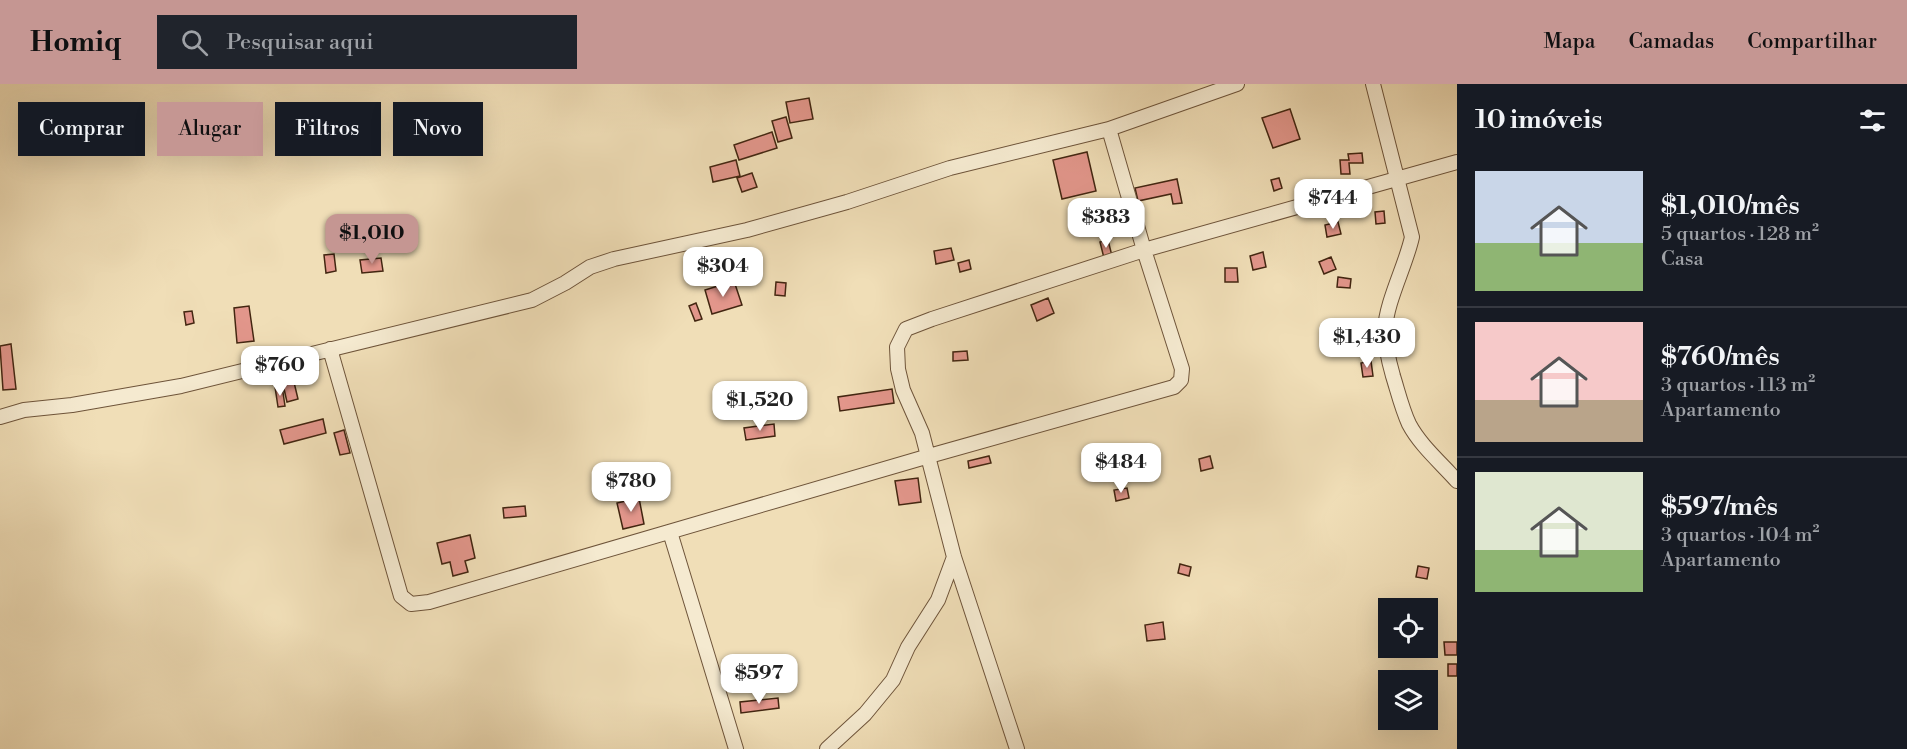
<!DOCTYPE html>
<html lang="pt">
<head>
<meta charset="utf-8">
<style>
  :root { --surface:#171b24; --page:#20242c; --text:#f1f3f6; --muted:#9ea1a6; --line:#363941; --accent:#c59692 }
  body { margin:0; font-family:"Libre Bodoni",serif; background:var(--page); color:var(--text); height:100vh; display:flex; flex-direction:column; font-size:22px; white-space:nowrap }
  * { box-sizing:border-box; margin:0 }
  p { font-size:20px; color:var(--muted) }
  .icon { flex:none; width:33px; height:33px; fill:none; stroke:currentColor; stroke-width:2; stroke-linecap:round; stroke-linejoin:round }
  .map { position:relative; flex:1; overflow:hidden }
  .panel { display:flex; flex-direction:column; background:var(--surface); width:450px }
  .panel>* { flex:none }
  .top-card { position:absolute; left:18px; top:18px; width:570px; height:54px; display:flex; gap:12px }
  .buttons { position:absolute; left:1378px; top:514px; display:grid; gap:12px }
  .buttons a { display:grid; place-items:center; width:60px; height:60px; border-radius:0px; background:var(--surface); box-shadow:0 6px 24px #0002; font-size:30px }
  .price { position:absolute; translate:-50% -51px; padding:0 14px; border-radius:12px; background:#fff; color:#222; font-size:20px; line-height:39px; filter:drop-shadow(0 2px 3px #0008) }
  .price::after { content:''; position:absolute; left:50%; top:36px; width:18px; height:14px; margin-left:-9px; background:inherit; clip-path:polygon(0 0,100% 0,50% 100%) }
  .price.active { background:var(--accent); color:#111 }
  ul { padding:0; list-style:none }
  li { display:flex; align-items:center; gap:18px; height:150px; padding:0 18px }
  li+li { border-top:2px solid var(--line) }
  li span { display:grid; place-items:center; flex:none; width:168px; height:120px; border-radius:0px; color:#555 }
  li>.icon { margin-inline-start:auto }
  span .icon { width:72px; height:72px; fill:#fffc; stroke-width:1 }
  li b { font-size:26px }
  h2 { display:flex; justify-content:space-between; align-items:center; height:72px; padding:0 18px; font-size:26px }
  .tag { padding:0 21px; border-radius:0px; background:var(--surface); box-shadow:0 6px 24px #0002; font-size:21px; line-height:54px }
  .tag.active { background:var(--accent); color:#111 }
  header { display:flex; align-items:center; gap:36px; box-sizing:border-box; height:84px; padding:0 30px; background:var(--accent); color:#111 }
  header strong { font-size:28px }
  nav { display:flex; gap:33px; margin-inline-start:auto; font-size:21px }
  .search { width:420px; height:54px; background:var(--page); display:flex; align-items:center; gap:15px; box-sizing:border-box; padding:0 21px; border-radius:0px; color:var(--muted); font-size:22px }
  main { display:flex; flex:1; min-height:0 }
  .map>svg:first-child { display:block }
  .building { fill:#e2968b; stroke:#432611; stroke-width:1.5 }
  .lines { fill:none; stroke-linecap:round; stroke-linejoin:round }
  .street-casing { stroke:#6e543a; stroke-width:16 }
  .street { stroke:#f5ead0; stroke-width:14 }
</style>
</head>
<body>
<header>
<strong>Homiq</strong>
<div class="search"><svg class="icon" aria-label="search" viewBox="0 0 24 24"><circle cx="10" cy="10" r="6"/><path d="M15 15l6 6"/></svg>Pesquisar aqui</div>
<nav><a>Mapa</a><a>Camadas</a><a>Compartilhar</a></nav>
</header>
<main>
<div class="map">
<svg width="1457" height="665" viewBox="0 0 1457 665">
  <rect width="100%" height="100%" fill="#f0deb7"/>
  <filter id="stains"><feTurbulence type="fractalNoise" baseFrequency=".00333" numOctaves="4"/><feColorMatrix values="0 0 0 0 .2 0 0 0 0 .09 0 0 0 0 .02 0 0 0 .5 -.17"/></filter>
  <radialGradient id="worn" r=".72"><stop offset=".6" stop-color="#630" stop-opacity="0"/><stop offset="1" stop-color="#630" stop-opacity=".3"/></radialGradient>
  <path class="building" d="M809,14L813,35L790,39L786,18Z
    M1290,25L1300,55L1273,64L1262,34Z
    M786,33L792,54L778,58L772,37Z
    M772,48L777,64L739,76L734,61Z
    M1087,68L1096,107L1062,115L1053,76Z
    M1362,69L1363,79H1349L1350,90H1341L1340,76H1349L1348,70Z
    M736,76L740,92L713,98L710,83Z
    M752,89L757,103L742,108L737,94Z
    M1279,94L1282,104L1274,107L1271,96Z
    M1177,95L1182,119L1173,120L1171,110L1138,117L1135,104Z
    M1384,127L1385,139L1376,140L1375,128Z
    M1338,138L1341,150L1327,153L1325,141Z
    M1108,156L1112,172L1104,174L1100,158Z
    M951,164L954,176L936,180L934,167Z
    M1263,168L1266,183L1253,186L1250,172Z
    M334,170L336,187L326,189L324,171Z
    M1331,173L1336,185L1324,190L1319,178Z
    M381,174L383,187L362,189L360,176Z
    M969,176L971,185L960,188L958,179Z
    M1225,184H1237L1238,198H1225Z
    M1338,193L1351,195L1350,204L1337,203Z
    M734,197L742,221L712,230L705,206Z
    M776,198L786,199L785,212L775,211Z
    M1048,214L1054,229L1037,237L1031,221Z
    M696,219L702,235L695,237L689,222Z
    M249,222L254,257L237,259L234,224Z
    M192,227L194,239L186,241L184,228Z
    M11,260L16,305L3,306L0,262Z
    M967,267L968,276L953,277V268Z
    M1371,277L1373,292L1363,293L1361,279Z
    M293,294L298,315L287,318L282,296Z
    M282,302L285,322L278,323L275,303Z
    M892,305L894,319L840,327L838,313Z
    M323,335L326,349L284,360L280,346Z
    M774,340L775,352L746,356L744,344Z
    M344,346L350,369L340,371L334,349Z
    M989,372L991,379L969,384L968,377Z
    M1210,372L1213,384L1201,387L1199,375Z
    M918,394L921,418L899,421L895,397Z
    M1127,404L1129,414L1116,417L1114,406Z
    M639,414L644,440L623,445L617,419Z
    M525,422L526,432L504,434L503,424Z
    M470,451L475,474L465,477L468,488L453,492L450,478L442,480L437,459Z
    M1180,480L1191,483L1189,492L1178,489Z
    M1418,482L1429,484L1427,495L1416,493Z
    M1163,538L1165,555L1147,557L1145,541Z
    M1444,558H1457V571H1445Z
    M1448,580H1457V592H1448Z
    M778,614L779,624L741,629L740,618Z"/>
  <g class="lines">
    <defs>
      <path id="street" d="M1373,0L1412,153C1406,181 1386,218 1385,246C1385,261 1389,278 1393,292C1398,308 1402,325 1409,340C1420,361 1441,379 1457,397
        M330,265L401,512L411,520L429,518L929,372L1174,303L1181,296L1182,285L1144,166L1109,45
        M0,333L24,326L72,321L181,302L532,216L565,199L590,183L614,175L747,146L847,118L950,84L1109,45L1237,0
        M670,448L736,665
        M827,665L865,630L893,596L908,563L938,516L954,473
        M1017,665L954,473L922,349L903,306L898,285L897,263L906,245L932,235L1144,166L1457,78"/>
    </defs>
    <use href="#street" class="street-casing"/>
    <use href="#street" class="street"/>
  </g>
  <rect width="100%" height="100%" filter="url(#stains)"/>
  <rect width="100%" height="100%" fill="url(#worn)"/>
</svg>
<div class="buttons">
<a><svg class="icon" aria-label="locate" viewBox="0 0 24 24"><circle cx="12" cy="12" r="6"/><path d="M12 2v4M12 18v4M2 12h4M18 12h4"/></svg></a>
<a><svg class="icon" aria-label="layers" viewBox="0 0 24 24"><path d="M12 4l9 5-9 5-9-5zM3 14l9 5 9-5"/></svg></a>
</div>
<b class="price" style="left:1333px;top:146px">$744</b>
<b class="price" style="left:1106px;top:165px">$383</b>
<b class="price active" style="left:372px;top:181px">$1,010</b>
<b class="price" style="left:723px;top:214px">$304</b>
<b class="price" style="left:1367px;top:285px">$1,430</b>
<b class="price" style="left:280px;top:313px">$760</b>
<b class="price" style="left:760px;top:348px">$1,520</b>
<b class="price" style="left:1121px;top:410px">$484</b>
<b class="price" style="left:631px;top:429px">$780</b>
<b class="price" style="left:759px;top:621px">$597</b>
<div class="top-card">
<a class="tag">Comprar</a>
<a class="tag active">Alugar</a>
<a class="tag">Filtros</a>
<a class="tag">Novo</a>
</div>
</div>
<section class="panel">
<h2>10 imóveis<svg class="icon" aria-label="filters" viewBox="0 0 24 24"><path d="M4 7h16M4 17h16"/><circle cx="9" cy="7" r="2"/><circle cx="15" cy="17" r="2"/></svg></h2>
<ul>
<li><span style="background:linear-gradient(#c9d6e8 60%,#8fb573 0)"><svg class="icon" aria-label="home" viewBox="0 0 24 24"><path d="M3 11l9-7 9 7M6 9v11h12V9"/></svg></span><div><b>$1,010/mês</b><p>5 quartos · 128 m²</p><p>Casa</p></div></li>
<li><span style="background:linear-gradient(#f6c9c9 65%,#b9a48a 0)"><svg class="icon" aria-label="home" viewBox="0 0 24 24"><path d="M3 11l9-7 9 7M6 9v11h12V9"/></svg></span><div><b>$760/mês</b><p>3 quartos · 113 m²</p><p>Apartamento</p></div></li>
<li><span style="background:linear-gradient(#dfe7d0 65%,#8fb573 0)"><svg class="icon" aria-label="home" viewBox="0 0 24 24"><path d="M3 11l9-7 9 7M6 9v11h12V9"/></svg></span><div><b>$597/mês</b><p>3 quartos · 104 m²</p><p>Apartamento</p></div></li>
</ul>
</section>
</main>
</body>
</html>
